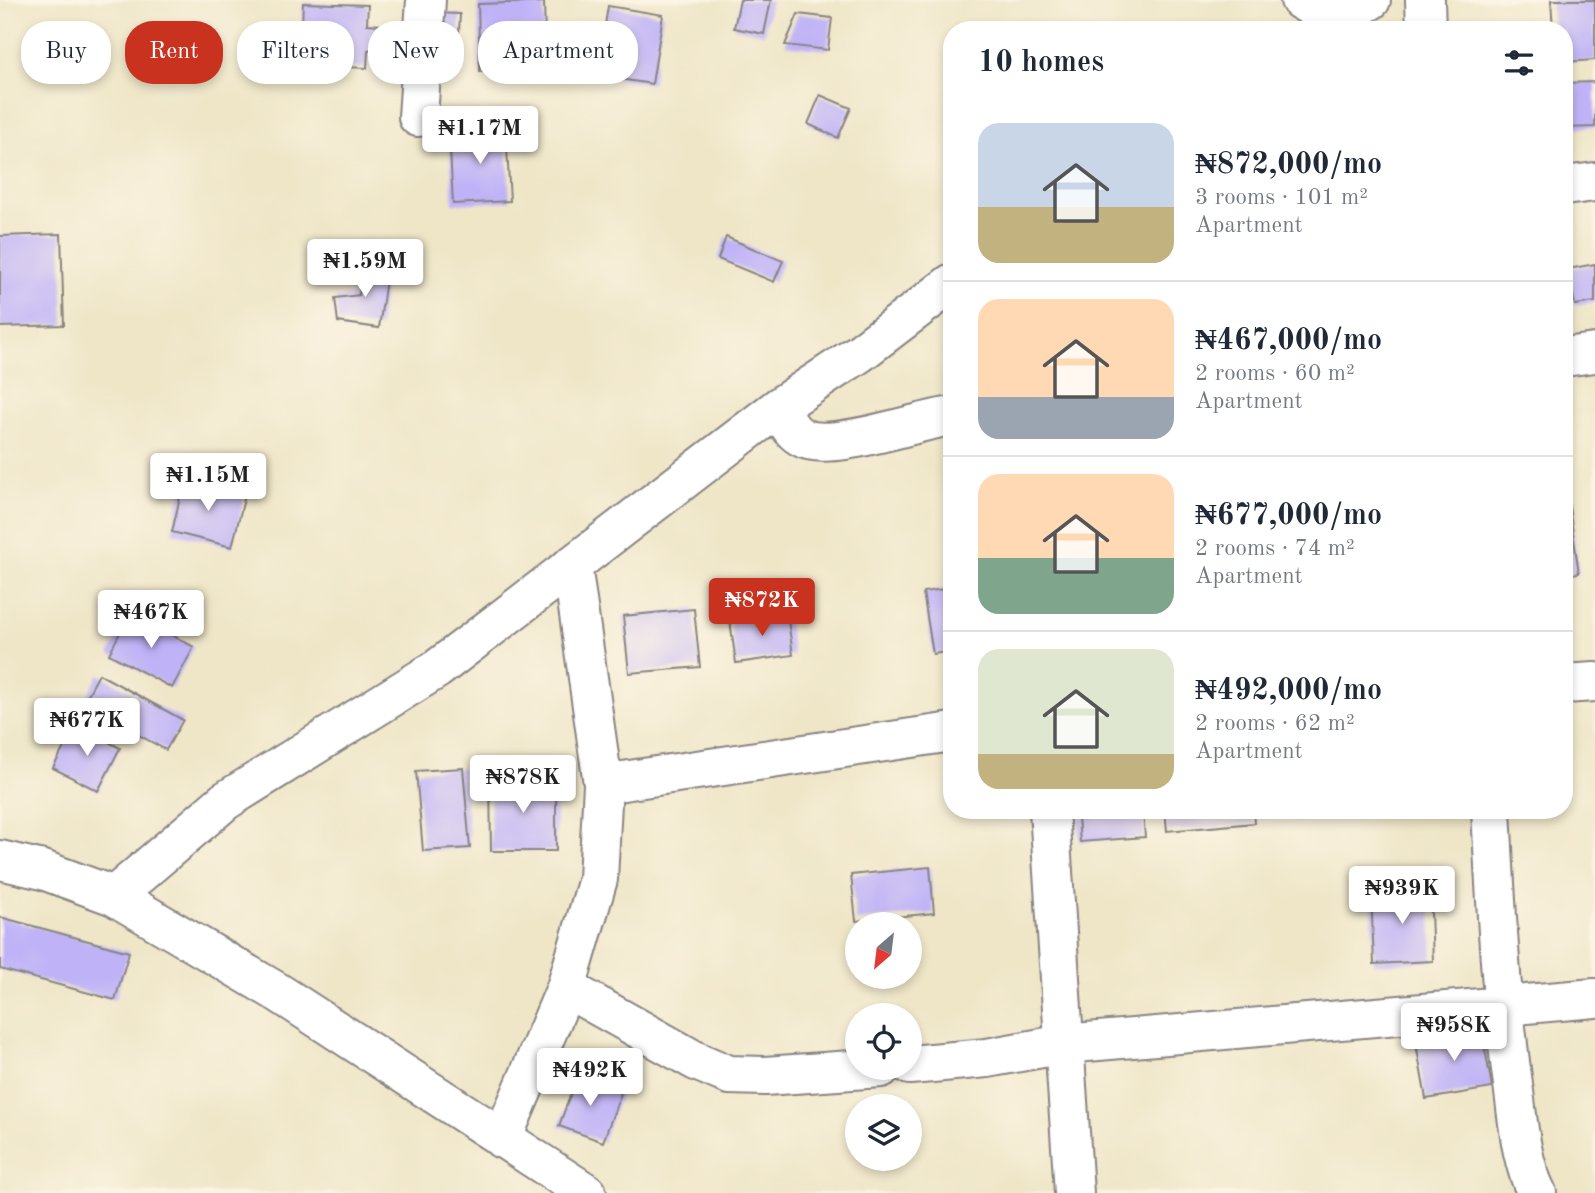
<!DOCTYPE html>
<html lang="en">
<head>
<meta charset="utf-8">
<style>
  :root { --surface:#fff; --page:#f2f2f3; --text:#1f2937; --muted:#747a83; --line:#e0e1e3; --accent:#c8321e }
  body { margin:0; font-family:"Old Standard TT",serif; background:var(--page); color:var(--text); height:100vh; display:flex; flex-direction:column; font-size:26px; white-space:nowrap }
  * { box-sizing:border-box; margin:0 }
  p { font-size:23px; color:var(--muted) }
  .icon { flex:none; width:38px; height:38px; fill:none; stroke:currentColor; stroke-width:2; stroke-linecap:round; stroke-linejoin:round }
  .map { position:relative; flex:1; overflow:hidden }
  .sheet { position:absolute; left:943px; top:21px; width:630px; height:798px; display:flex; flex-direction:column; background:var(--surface); border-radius:28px; box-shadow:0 4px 10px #0003 }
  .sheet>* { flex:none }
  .hud { position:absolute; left:21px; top:21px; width:665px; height:63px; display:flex; gap:14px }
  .needle { width:46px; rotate:208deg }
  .controls { position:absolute; left:845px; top:912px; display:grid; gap:14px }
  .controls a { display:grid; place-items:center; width:77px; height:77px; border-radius:50%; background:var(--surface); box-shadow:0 4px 10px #0003; font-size:35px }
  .price { position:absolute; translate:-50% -60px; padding:0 16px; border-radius:7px; background:#fff; color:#222; font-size:23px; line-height:46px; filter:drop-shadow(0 2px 4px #0008) }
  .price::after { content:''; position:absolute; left:50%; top:42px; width:21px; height:16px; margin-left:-10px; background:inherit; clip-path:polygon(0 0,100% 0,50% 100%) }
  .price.current { background:var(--accent); color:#fff }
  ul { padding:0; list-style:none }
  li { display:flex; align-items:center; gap:21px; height:175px; padding:0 35px }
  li+li { border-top:2px solid var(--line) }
  li span { display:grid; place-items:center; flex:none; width:196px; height:140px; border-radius:21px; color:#555 }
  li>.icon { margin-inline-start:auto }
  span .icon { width:84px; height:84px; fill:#fffc; stroke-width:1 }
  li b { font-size:30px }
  h2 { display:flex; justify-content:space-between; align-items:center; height:84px; padding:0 35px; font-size:30px }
  .pill { padding:0 24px; border-radius:28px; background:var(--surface); box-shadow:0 4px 10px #0003; font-size:24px; line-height:63px }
  .pill.current { background:var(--accent); color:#fff }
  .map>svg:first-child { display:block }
  .building { fill:#bfb2f7 }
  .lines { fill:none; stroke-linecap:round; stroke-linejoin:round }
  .minor-casing { stroke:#888482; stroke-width:42 }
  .minor { stroke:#fff; stroke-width:38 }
</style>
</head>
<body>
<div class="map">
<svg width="1595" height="1193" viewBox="0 0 1595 1193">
  <rect width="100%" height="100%" fill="#fcf5e5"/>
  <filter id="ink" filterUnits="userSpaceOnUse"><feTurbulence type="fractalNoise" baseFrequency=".0143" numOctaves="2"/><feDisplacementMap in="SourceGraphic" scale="14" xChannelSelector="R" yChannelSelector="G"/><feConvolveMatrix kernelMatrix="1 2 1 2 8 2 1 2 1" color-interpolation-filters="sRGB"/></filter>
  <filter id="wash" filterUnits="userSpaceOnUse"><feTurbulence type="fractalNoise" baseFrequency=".00686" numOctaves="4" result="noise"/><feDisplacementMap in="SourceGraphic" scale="28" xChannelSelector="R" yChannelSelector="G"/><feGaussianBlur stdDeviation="1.57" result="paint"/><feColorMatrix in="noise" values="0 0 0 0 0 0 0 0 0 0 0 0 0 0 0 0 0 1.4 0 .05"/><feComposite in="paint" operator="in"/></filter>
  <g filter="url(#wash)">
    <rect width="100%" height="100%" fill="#efe6c8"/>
    <g id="blocks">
      <path class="building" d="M740,0H771L764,34L734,28Z
        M1551,0H1595V60L1564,62V30H1553Z
        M544,2L546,71L480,72L478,4Z
        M303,3L368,5L367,24L380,25L379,47L368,50L367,68L300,65Z
        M608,6L663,15L652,84L600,76L603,61L590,58L594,30L604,32Z
        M436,13L460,14L458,52L434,50Z
        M798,14L832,18L828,50L785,45Z
        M1595,82V127L1564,128V83Z
        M820,95L851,108L838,138L808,124Z
        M506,129L510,201L453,204L449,132Z
        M61,234L64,325L0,327V236Z
        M726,237L783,261L774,282L718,259Z
        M364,263L388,266L379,328L338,322L335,298L359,295Z
        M1595,264V302L1575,305L1568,269Z
        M184,480L245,495L232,547L172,532Z
        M1564,493H1567L1579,573L1564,575Z
        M952,588V651L933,654L923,592Z
        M694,609L700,667L629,673L623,616Z
        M130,613L194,647L172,688L109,654Z
        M787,613L793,655L736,663L730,621Z
        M99,674L183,720L166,750L83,704Z
        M76,725L120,748L98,791L53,768Z
        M463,768L470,848L423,851L416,771Z
        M490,779H556V851H491Z
        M1165,810H1253L1254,823L1167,831Z
        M1143,812L1145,837L1080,842L1078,817Z
        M930,867L934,913L856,921L851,875Z
        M1430,888L1433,961L1374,964L1371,891Z
        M0,917L129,952L115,1000L0,969Z
        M1481,1026L1492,1088L1426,1099L1415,1038Z
        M578,1074L622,1090L603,1142L559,1126Z"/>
    </g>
  </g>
  <g filter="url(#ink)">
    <use href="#blocks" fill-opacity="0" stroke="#888482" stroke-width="2"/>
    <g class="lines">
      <defs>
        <path id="minor" d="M1300,0L1335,20
          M1425,0L1426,30
          M1321,30L1371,0
          M418,117L426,0
          M1564,186L1595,182
          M1564,357L1595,353
          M780,406C785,418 789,430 801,437C829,454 918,420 952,416
          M1564,684L1595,682
          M603,784L952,732
          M1049,810L1074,1193
          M1491,810C1496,902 1500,993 1513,1084C1518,1120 1520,1160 1537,1193
          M0,860L43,870L114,896L279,993L587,1193
          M114,896L225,801L437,669L780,406L860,353L952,283
          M566,988L696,1061L729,1075L765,1076L881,1068
          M910,1065L987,1058L1064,1044L1595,998
          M502,1139L566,988L598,879L603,784L572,565"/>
      </defs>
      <use href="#minor" class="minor-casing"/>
      <use href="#minor" class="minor"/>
    </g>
  </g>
</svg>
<div class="controls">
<a><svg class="needle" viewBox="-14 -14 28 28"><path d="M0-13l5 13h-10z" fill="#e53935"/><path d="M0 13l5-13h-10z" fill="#747a83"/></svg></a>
<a><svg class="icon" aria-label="locate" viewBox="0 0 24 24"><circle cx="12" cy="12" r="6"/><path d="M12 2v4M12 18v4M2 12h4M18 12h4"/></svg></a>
<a><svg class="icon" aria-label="layers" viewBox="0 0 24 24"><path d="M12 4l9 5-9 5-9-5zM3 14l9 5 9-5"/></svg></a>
</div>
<b class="price" style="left:480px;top:166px">₦1.17M</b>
<b class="price" style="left:365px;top:299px">₦1.59M</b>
<b class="price" style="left:208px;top:513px">₦1.15M</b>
<b class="price current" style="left:762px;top:638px">₦872K</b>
<b class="price" style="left:151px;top:650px">₦467K</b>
<b class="price" style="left:87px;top:758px">₦677K</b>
<b class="price" style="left:523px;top:815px">₦878K</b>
<b class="price" style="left:1402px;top:926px">₦939K</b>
<b class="price" style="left:1454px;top:1063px">₦958K</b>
<b class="price" style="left:590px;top:1108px">₦492K</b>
<div class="hud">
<a class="pill">Buy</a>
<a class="pill current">Rent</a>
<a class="pill">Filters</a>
<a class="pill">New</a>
<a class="pill">Apartment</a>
</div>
<section class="sheet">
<h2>10 homes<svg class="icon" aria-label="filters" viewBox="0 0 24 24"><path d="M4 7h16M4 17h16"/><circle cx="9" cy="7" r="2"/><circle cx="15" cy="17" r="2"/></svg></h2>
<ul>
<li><span style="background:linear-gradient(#c9d6e8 60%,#c2b280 0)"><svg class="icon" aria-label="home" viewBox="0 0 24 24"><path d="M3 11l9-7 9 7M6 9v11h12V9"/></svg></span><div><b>₦872,000/mo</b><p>3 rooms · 101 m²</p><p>Apartment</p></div></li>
<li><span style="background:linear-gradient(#ffd9b3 70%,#9aa5b1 0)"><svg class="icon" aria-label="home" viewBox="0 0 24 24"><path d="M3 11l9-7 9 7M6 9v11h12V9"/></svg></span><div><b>₦467,000/mo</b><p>2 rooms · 60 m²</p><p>Apartment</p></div></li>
<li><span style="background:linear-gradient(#ffd9b3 60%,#7fa58c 0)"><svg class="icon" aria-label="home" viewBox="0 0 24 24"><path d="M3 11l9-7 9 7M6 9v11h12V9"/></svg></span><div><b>₦677,000/mo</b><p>2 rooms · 74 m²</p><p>Apartment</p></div></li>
<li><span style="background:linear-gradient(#dfe7d0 75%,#c2b280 0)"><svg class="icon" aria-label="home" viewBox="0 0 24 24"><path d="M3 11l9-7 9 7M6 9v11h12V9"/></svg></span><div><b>₦492,000/mo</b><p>2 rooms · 62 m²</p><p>Apartment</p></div></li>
</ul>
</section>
</div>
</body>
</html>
